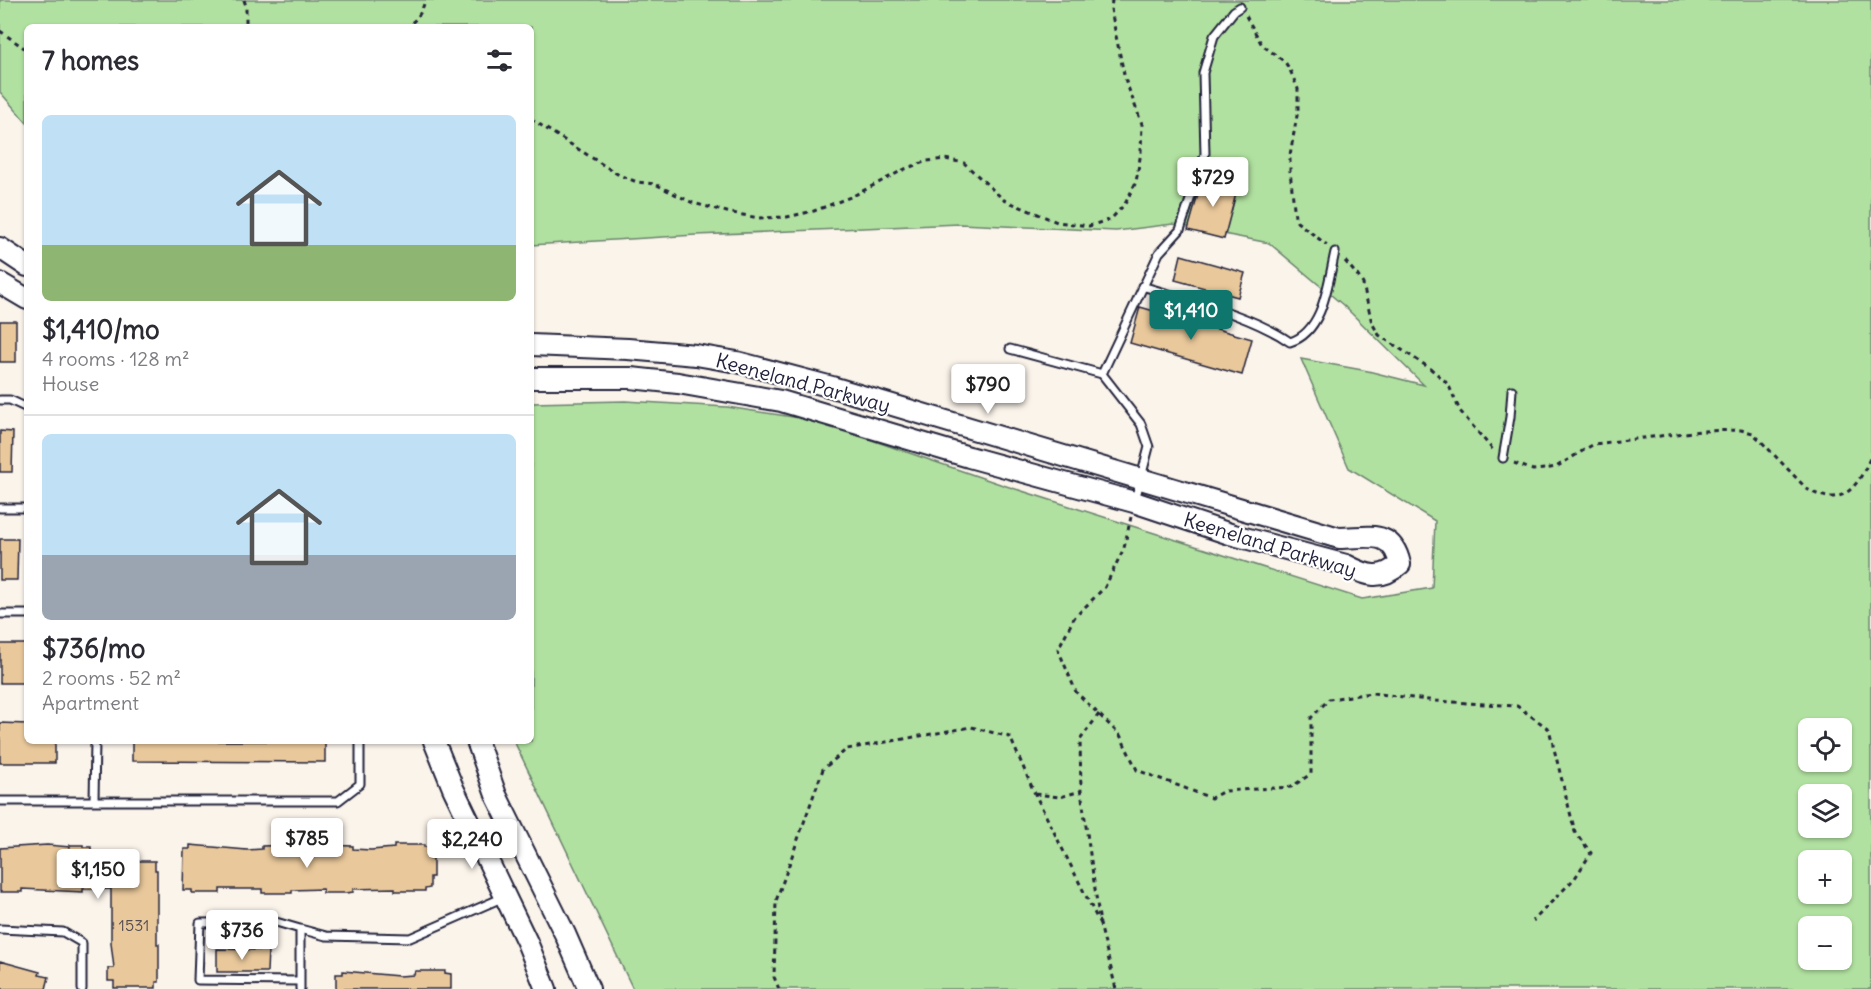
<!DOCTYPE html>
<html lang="en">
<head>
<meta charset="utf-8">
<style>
  :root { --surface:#fff; --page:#f7f7f7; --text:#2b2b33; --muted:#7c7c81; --line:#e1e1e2; --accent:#0f766e }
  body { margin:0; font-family:Delius,sans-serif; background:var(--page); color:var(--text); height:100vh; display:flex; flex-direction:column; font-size:22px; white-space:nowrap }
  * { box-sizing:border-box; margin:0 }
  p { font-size:20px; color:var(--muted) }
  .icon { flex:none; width:33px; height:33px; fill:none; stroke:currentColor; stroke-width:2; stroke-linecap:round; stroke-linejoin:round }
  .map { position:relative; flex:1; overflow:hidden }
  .sheet { position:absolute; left:24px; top:24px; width:510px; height:720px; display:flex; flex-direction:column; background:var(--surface); border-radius:9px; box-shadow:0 2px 4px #0004 }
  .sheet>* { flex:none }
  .buttons { position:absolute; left:1798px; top:718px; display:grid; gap:12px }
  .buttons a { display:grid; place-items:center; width:54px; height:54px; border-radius:9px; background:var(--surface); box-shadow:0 2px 4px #0004; font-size:30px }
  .price { position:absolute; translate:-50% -51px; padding:0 14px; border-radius:6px; background:#fff; color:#222; font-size:20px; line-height:39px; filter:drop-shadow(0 2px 3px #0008) }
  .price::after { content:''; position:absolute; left:50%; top:36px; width:18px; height:14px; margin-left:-9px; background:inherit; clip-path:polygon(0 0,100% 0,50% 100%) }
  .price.selected { background:var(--accent); color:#fff }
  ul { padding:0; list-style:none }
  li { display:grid; align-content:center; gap:12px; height:318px; padding:0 18px }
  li+li { border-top:2px solid var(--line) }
  li span { display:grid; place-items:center; height:186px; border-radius:9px; color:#555 }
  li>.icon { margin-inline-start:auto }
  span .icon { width:108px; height:108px; fill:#fffc; stroke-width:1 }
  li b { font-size:26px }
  h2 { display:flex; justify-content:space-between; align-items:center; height:72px; padding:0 18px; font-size:26px }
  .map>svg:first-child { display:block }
  .green { fill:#b1e1a0; stroke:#6a826e; stroke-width:1.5; fill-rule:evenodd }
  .building { fill:#e9c89b; stroke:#22223b; stroke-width:1.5 }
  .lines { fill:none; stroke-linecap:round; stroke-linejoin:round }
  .lane-casing { stroke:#22223b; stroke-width:11 }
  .secondary-casing { stroke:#22223b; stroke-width:24 }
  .path { stroke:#22223b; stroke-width:3; stroke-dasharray:4.5 4.5; stroke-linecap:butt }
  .lane { stroke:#fff; stroke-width:7 }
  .secondary { stroke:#fff; stroke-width:20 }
  .labels { text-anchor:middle; stroke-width:4.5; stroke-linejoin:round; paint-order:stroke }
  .number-label { font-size:16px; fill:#544c53 }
  .street-label { font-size:20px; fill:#22223b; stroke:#fff }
</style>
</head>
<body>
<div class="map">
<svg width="1871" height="989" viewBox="0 0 1871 989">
  <rect width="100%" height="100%" fill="#fbf4eb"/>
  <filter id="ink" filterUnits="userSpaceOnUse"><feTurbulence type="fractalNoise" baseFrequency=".0167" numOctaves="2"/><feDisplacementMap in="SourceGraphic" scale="12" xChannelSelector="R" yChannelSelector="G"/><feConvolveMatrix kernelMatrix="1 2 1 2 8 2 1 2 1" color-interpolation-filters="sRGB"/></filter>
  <g filter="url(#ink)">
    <path class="green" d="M0,0H1871V989H633L514,741H531V403L625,401L727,407L813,420L1000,484L1362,599L1432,588L1435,521L1349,468L1301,359L1368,371L1424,385L1343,305L1269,243L1173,224L1116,231L960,224L696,235L531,245V27H27V123L0,92ZM1809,729H1842V762H1809ZM1809,795H1842V828H1809ZM1809,861H1842V894H1809ZM1809,927H1842V960H1809Z"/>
    <path class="building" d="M1203,177L1238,186L1224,239L1188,230Z
      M1181,255L1245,273L1238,297L1175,280Z
      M1140,307L1252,339L1242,375L1130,343Z
      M0,321H16V362H0Z
      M0,431L13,432L12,472H0Z
      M0,539H18L17,580H0Z
      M0,644H27V683H0Z
      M0,723L27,724V741H55V763H0Z
      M132,741H325V762L132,761Z
      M47,845L70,847V845H83V847H91V861H155V870H157V944H159V982H156V988H114V981H108V968H114L111,943V889H83V892L22,889V892H0V848Z
      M190,845L247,850L262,849V846L292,845V848H323V845L353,846V849L371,850L394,848V845H424V847H430V858H433V877H430V888L425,889V891H395V888L353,889V892L346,893H323V889L292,890V893H262V889H220V893H192V890H183L184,849H190Z
      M217,949L268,950L267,972H217Z
      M0,961L40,972L39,975L49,977L46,989H0Z
      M343,971L399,976L414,975L415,971H445V973L451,974V989H336V974H343Z"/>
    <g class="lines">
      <defs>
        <path id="lane" d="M1142,286C1190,301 1249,314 1290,342C1324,332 1328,282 1335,252
          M1010,349L1102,374L1141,424L1149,447L1135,500
          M1102,374L1159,253L1180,230L1205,154L1203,73L1214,36L1234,11L1240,7
          M0,400H10L27,408
          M1503,458L1510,417L1512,390
          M0,508H27
          M0,614H27
          M0,801H338L360,784V741
          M94,801L95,741
          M0,929L63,932L82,943V989
          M300,929L326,936L410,938L504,897
          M300,989V929L276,922L200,923L198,980L300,981"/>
        <path id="secondary" d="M0,248L27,266
          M0,283L27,299
          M531,345L628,349L696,355L737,362L832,387L1339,538C1368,538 1392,528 1400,564C1381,581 1367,576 1346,565L1230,534L1134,502L969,457L781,401L678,383L631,378H531
          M434,741L453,788L527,942L546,989
          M477,741L496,795L565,934L589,989"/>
      </defs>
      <use href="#lane" class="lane-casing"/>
      <use href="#secondary" class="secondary-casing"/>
      <path class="path" d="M244,0L246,6V27
        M1246,16L1262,45L1285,62L1290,70L1298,89V110L1290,155V171L1295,217L1297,222L1327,245
        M404,27C416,22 422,13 425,0
        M0,31L27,50
        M531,119L619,175L637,182L655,184L693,203L727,212L759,218L787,217L814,211L853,196L905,169L927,161L945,159L964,163L1004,200L1057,222L1089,226L1111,219L1125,204L1136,182L1141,152L1142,124L1125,79L1116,36L1111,9L1112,0
        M1345,261L1358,276L1363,284L1372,323L1379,335L1431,369L1444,380L1449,386L1460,411L1493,450
        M1514,463L1533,470L1545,469L1556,467L1594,444L1701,431L1741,430L1753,433L1807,489C1842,510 1858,487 1871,456
        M1131,517L1124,548L1105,587L1074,618L1058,649L1076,692L1120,735L1137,770L1211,798L1224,791L1291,787L1311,774V718L1329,699L1372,693L1436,701L1517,706L1549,729L1575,832L1591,853L1575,878L1533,921
        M1099,714L1080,740L1081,791L1100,924L1116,989
        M1035,794L1060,797L1081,791
        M779,989L774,977L776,901L823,769L847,749L971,727L1010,737L1035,794L1100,924"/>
      <use href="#lane" class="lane"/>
      <use href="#secondary" class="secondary"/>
    </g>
  </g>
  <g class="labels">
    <g class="number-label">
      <text x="134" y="931">1531</text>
    </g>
    <g class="street-label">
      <text transform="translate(803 383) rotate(15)" y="7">Keeneland Parkway</text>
      <text transform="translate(1270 545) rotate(17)" y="7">Keeneland Parkway</text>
    </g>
  </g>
</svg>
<div class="buttons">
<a><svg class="icon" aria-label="locate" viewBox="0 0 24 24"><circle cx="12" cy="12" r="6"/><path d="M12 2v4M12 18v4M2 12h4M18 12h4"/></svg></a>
<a><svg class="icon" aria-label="layers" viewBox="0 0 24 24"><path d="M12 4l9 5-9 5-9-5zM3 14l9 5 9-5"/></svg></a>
<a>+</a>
<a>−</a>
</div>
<b class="price" style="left:1213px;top:208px">$729</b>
<b class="price selected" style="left:1191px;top:341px">$1,410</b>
<b class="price" style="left:988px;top:415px">$790</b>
<b class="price" style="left:307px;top:869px">$785</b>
<b class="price" style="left:472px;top:870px">$2,240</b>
<b class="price" style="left:98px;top:900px">$1,150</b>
<b class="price" style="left:242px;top:961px">$736</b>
<section class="sheet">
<h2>7 homes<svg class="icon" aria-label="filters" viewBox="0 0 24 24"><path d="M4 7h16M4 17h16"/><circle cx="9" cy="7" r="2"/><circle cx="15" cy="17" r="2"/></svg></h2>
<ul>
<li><span style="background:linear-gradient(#bfe0f5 70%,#8fb573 0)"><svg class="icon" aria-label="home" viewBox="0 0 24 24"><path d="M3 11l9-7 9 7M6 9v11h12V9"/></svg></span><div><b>$1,410/mo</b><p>4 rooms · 128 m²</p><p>House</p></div></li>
<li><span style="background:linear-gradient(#bfe0f5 65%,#9aa5b1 0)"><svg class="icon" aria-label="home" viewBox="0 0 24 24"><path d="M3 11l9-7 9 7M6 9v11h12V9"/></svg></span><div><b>$736/mo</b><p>2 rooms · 52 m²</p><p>Apartment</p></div></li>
</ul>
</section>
</div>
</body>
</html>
